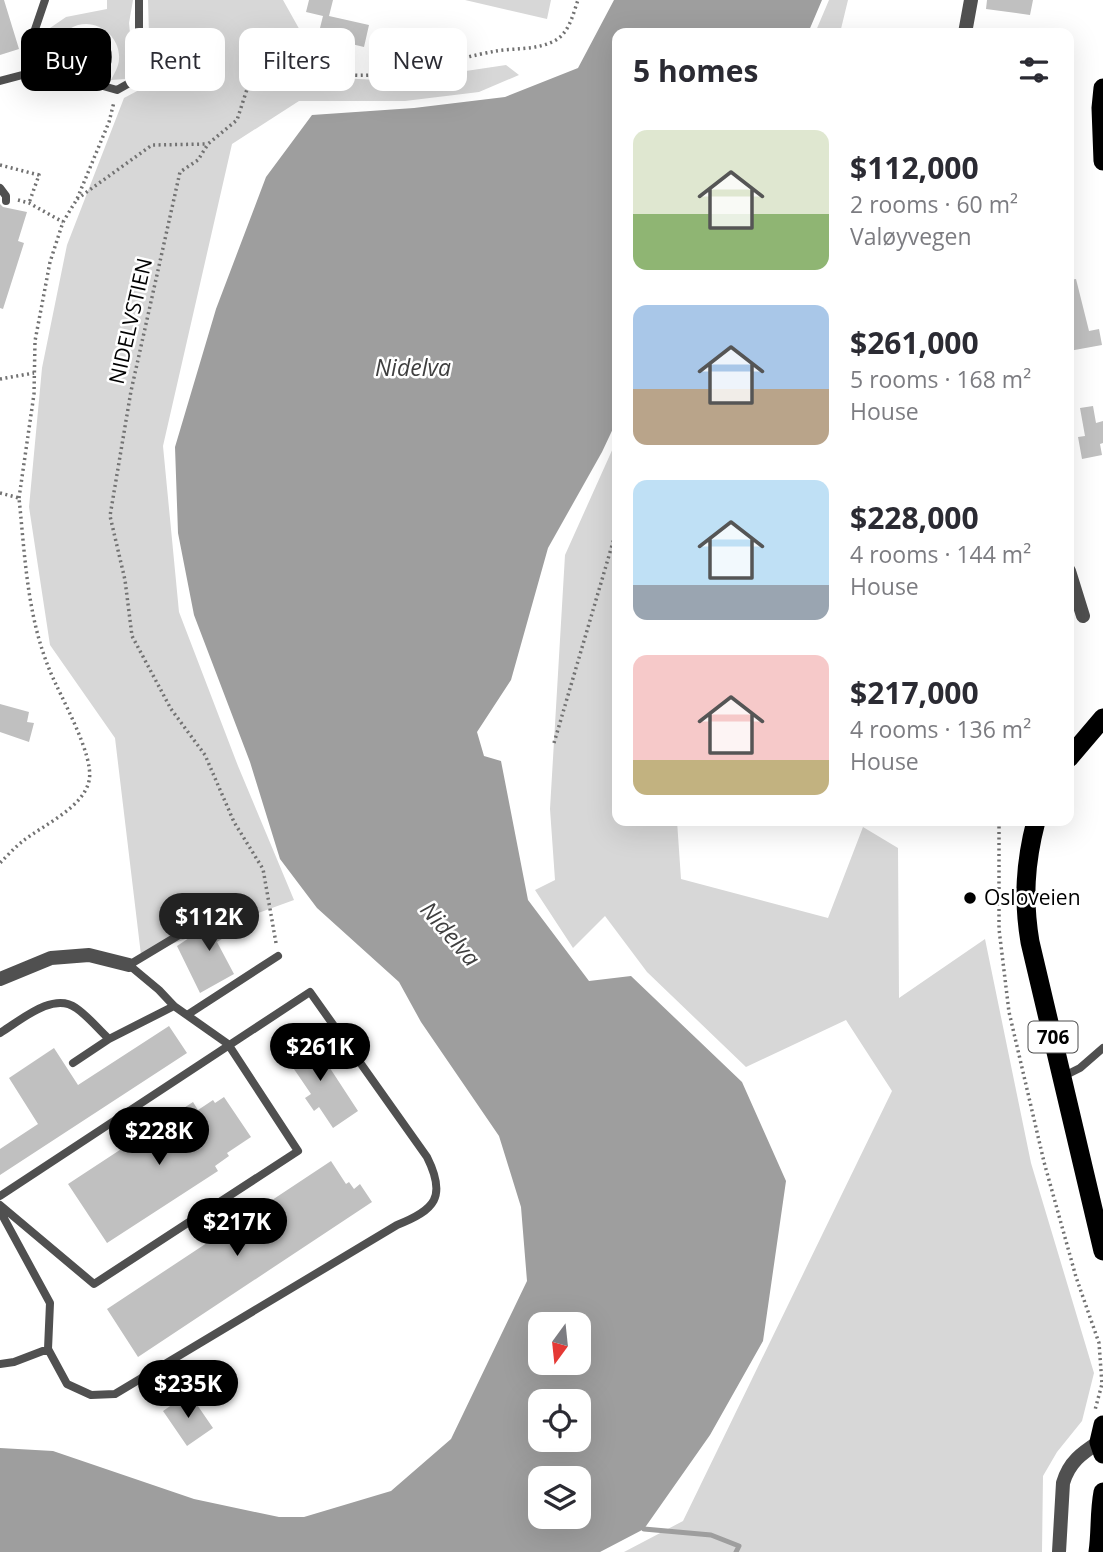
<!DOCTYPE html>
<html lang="en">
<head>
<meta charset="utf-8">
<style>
  :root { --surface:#fff; --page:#f7f7f7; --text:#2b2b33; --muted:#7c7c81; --accent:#000 }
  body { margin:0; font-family:"Open Sans",sans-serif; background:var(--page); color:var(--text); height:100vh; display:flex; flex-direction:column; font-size:26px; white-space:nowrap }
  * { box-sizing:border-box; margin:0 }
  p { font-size:23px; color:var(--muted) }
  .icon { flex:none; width:38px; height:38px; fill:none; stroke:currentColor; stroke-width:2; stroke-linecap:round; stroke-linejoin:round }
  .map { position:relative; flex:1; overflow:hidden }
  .details { position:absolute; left:612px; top:28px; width:462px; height:798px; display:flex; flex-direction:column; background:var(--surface); border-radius:14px; box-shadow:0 7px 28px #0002 }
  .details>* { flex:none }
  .hud { position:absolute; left:21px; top:28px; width:486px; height:63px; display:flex; gap:14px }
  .needle { width:46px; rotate:195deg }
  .tools { position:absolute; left:528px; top:1312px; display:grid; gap:14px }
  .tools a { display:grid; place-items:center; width:63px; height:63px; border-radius:14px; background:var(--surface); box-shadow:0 7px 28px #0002; font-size:35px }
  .price { position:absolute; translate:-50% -60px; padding:0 16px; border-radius:24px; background:var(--accent); color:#fff; font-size:23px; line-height:46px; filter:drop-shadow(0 2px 4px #0008) }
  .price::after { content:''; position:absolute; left:50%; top:42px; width:21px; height:16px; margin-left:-10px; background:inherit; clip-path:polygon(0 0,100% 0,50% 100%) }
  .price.selected { background:#222; color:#fff }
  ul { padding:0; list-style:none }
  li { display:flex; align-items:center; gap:21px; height:175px; padding:0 21px }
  li span { display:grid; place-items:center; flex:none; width:196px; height:140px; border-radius:14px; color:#555 }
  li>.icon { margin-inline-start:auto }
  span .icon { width:84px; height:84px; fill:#fffc; stroke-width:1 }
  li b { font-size:30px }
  h2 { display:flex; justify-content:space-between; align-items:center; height:84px; padding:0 21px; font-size:30px }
  .tag { padding:0 24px; border-radius:14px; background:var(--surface); box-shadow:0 7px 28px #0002; font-size:24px; line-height:63px }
  .tag.selected { background:var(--accent); color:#fff }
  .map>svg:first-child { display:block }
  .green { fill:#d7d7d7 }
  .water { fill:#9e9e9e; fill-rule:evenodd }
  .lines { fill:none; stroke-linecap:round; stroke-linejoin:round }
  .stream { stroke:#9e9e9e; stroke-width:5 }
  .building { fill:#c0c0c0 }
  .path { stroke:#727272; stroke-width:3.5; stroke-dasharray:2 3.5; stroke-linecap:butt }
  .service { stroke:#505050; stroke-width:8 }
  .minor { stroke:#505050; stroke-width:14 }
  .trunk { stroke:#000; stroke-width:19 }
  .poi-dot { fill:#000; stroke:#fff; stroke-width:2.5 }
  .labels { text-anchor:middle; stroke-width:5; stroke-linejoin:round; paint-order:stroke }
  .shield { fill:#fff; stroke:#4c4c4c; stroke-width:2 }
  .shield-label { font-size:19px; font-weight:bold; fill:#000 }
  .street-label { font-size:21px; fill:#000; stroke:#fff }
  .poi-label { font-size:21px; fill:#000; stroke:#fff; text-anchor:start }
  .water-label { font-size:23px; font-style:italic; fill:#3f3f3f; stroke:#fff }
</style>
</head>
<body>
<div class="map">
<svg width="1103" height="1552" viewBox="0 0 1103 1552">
  <rect width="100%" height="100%" fill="#fff"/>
  <path class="green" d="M107,0H133L129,23L133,64L125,79L111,80C114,74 119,66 119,59C121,38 99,19 78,25C67,28 59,39 53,48L50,28L66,17L107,9Z
    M148,0H283L311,50L338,78L399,81L506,65L519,75L479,92L405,101H299L232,144L163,446L179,612L238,766L294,900L141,955L115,738L50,645L29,507L42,368L67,245L124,98L139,90L150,70Z
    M465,0H551L547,19Z
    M829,0H848L840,33H815Z
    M618,437V821H677L681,879L828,918L863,827L898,848L899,998L985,939L1031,1163L1094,1373L1082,1421L1057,1452L1043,1476L1042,1552H624L683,1521L892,1091L846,1020L746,1067L647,972L605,916L573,948L535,890L555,880L550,809L565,555Z"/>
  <path class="water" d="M614,0H822L808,33H618V418L602,452L548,548L511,680L477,732L484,756L501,761L528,900L589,981L631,976L742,1082L786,1181L763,1341L710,1435L644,1529L600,1552H0V1448L53,1451L194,1499L279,1517H304L391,1491L451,1439L527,1281L521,1207L499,1136L421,1022L399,982L317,908L280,859L250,762L194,615L178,533L175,447L216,309L266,177L312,115L414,108L505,97L578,68ZM541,1325H579V1363H541ZM541,1402H579V1440H541ZM541,1479H579V1517H541Z"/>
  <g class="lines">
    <path class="stream" d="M644,1529L711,1535L739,1546L736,1552"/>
  </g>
  <path class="building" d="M0,0H4L19,49L0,55Z
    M309,0H333L329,16L369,25L364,47L318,36L323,16L306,12Z
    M987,0H1033L1030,15L986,9Z
    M0,204L3,207L27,212L18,241L24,243L3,309L0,308Z
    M1076,279L1089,331L1099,329L1102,345L1069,351V280Z
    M1093,406L1096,423L1103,421V443L1100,444L1102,455L1082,459L1078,437L1085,436L1080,408Z
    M0,704L29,712L27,722L34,723L29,742L0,732Z
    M231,910L242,926L217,942L234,974L200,993L177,946Z
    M169,1026L187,1053L0,1175V1149L38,1124L9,1078L54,1048L78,1085Z
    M309,1036L358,1111L333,1128L319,1107L314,1111L305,1098L311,1094L283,1053Z
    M224,1097L251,1137L227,1153L229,1156L215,1166L218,1171L107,1243L68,1184L193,1102L198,1110L213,1100L215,1103Z
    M331,1161L346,1184L349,1182L354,1189L360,1184L372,1202L138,1357L107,1309Z
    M189,1393L213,1428L187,1446L163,1411Z"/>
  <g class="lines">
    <path class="path" d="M0,165L39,175L29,203
      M77,199L152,145L208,144
      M18,200L29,203L63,222
      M0,379L34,373
      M0,493L19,498C25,556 27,616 50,671C60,696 95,756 89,781C83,808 43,825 23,841C15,847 7,856 0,863
      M19,498L34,394L35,341L50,262L63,222L77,199L109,122L114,102
      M554,743L618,525
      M999,821V929L1009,1012L1044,1162L1076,1277L1099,1343L1102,1384L1095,1410
      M276,943L263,869L234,822L205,755L171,709L132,636L125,580L110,516L131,391L180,172L198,160L208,144L237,120L250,80L249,51L253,45L263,41C288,57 312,69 342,74C384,81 452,59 496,51C515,48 537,50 554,41C569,34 573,14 578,0"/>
    <path class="service" d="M62 57a23 23 0 1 1 46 0a23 23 0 1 1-46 0Z
      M35,71L29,47L45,0
      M96,78L103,86L117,90L133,81L139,72V0
      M0,81L64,64
      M0,188L6,196V201
      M187,1015L278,956
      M0,1033C20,1021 53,991 76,1008C88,1016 98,1029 109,1039L174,1006
      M73,1063L109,1039
      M1062,1077L1080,1068L1103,1048
      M0,1196L310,992L427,1157C447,1197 435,1210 397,1225L115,1394L91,1395L67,1384L48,1349L50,1303L0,1211
      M0,1205L94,1284L298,1151L228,1044L174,1006L159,990L129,965L224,908
      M0,1364L14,1362L48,1349"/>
    <path class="minor" d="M965,33L971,0
      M1069,571L1083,616
      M0,979L51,958L89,955L129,965
      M1059,1552L1063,1483C1069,1462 1082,1453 1099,1442"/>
    <path class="trunk" d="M1103,88L1101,108L1103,161
      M1069,758L1103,718
      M1036,821C1025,863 1023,900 1030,942L1103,1251
      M1103,1425L1099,1442L1103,1454
      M1098,1552C1101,1532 1099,1513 1103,1492"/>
  </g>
  <circle class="poi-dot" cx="970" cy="898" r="7"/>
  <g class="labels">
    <rect class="shield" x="1028.5" y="1021.5" width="49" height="31" rx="5"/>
    <g class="shield-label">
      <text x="1053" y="1044">706</text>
    </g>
    <g class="street-label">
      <text transform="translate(131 321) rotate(-77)" y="7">NIDELVSTIEN</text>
    </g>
    <g class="poi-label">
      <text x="984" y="905">Osloveien</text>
    </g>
    <g class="water-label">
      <text x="413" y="376">Nidelva</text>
      <text transform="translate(450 934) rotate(49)" y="8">Nidelva</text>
    </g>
  </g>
</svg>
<div class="tools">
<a><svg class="needle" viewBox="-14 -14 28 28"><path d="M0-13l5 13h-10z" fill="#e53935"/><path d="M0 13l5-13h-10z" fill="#7c7c81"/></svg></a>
<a><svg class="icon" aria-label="locate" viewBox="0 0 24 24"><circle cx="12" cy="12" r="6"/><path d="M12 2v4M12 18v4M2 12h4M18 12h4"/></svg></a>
<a><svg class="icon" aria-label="layers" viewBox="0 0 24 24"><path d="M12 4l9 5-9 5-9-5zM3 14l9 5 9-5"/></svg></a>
</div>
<b class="price selected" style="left:209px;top:953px">$112K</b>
<b class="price" style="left:320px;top:1083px">$261K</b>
<b class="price" style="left:159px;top:1167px">$228K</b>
<b class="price" style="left:237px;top:1258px">$217K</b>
<b class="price" style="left:188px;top:1420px">$235K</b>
<div class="hud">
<a class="tag selected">Buy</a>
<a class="tag">Rent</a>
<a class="tag">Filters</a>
<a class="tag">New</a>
</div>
<section class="details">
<h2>5 homes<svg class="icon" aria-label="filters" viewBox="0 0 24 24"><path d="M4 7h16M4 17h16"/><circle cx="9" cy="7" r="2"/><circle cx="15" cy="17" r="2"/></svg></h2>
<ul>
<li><span style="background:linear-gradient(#dfe7d0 60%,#8fb573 0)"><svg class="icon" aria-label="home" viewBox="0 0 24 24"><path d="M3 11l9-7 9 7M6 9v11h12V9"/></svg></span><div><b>$112,000</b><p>2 rooms · 60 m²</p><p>Valøyvegen</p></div></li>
<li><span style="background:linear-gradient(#a9c7e8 60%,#b9a48a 0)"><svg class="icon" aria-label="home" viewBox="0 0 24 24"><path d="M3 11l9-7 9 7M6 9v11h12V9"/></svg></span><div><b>$261,000</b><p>5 rooms · 168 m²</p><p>House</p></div></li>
<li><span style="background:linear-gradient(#bfe0f5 75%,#9aa5b1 0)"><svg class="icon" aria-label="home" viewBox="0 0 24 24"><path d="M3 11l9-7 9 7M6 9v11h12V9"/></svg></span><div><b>$228,000</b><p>4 rooms · 144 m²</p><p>House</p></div></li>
<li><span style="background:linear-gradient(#f6c9c9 75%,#c2b280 0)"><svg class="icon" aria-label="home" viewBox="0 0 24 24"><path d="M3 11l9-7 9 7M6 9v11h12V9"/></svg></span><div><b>$217,000</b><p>4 rooms · 136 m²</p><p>House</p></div></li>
</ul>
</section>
</div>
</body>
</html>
